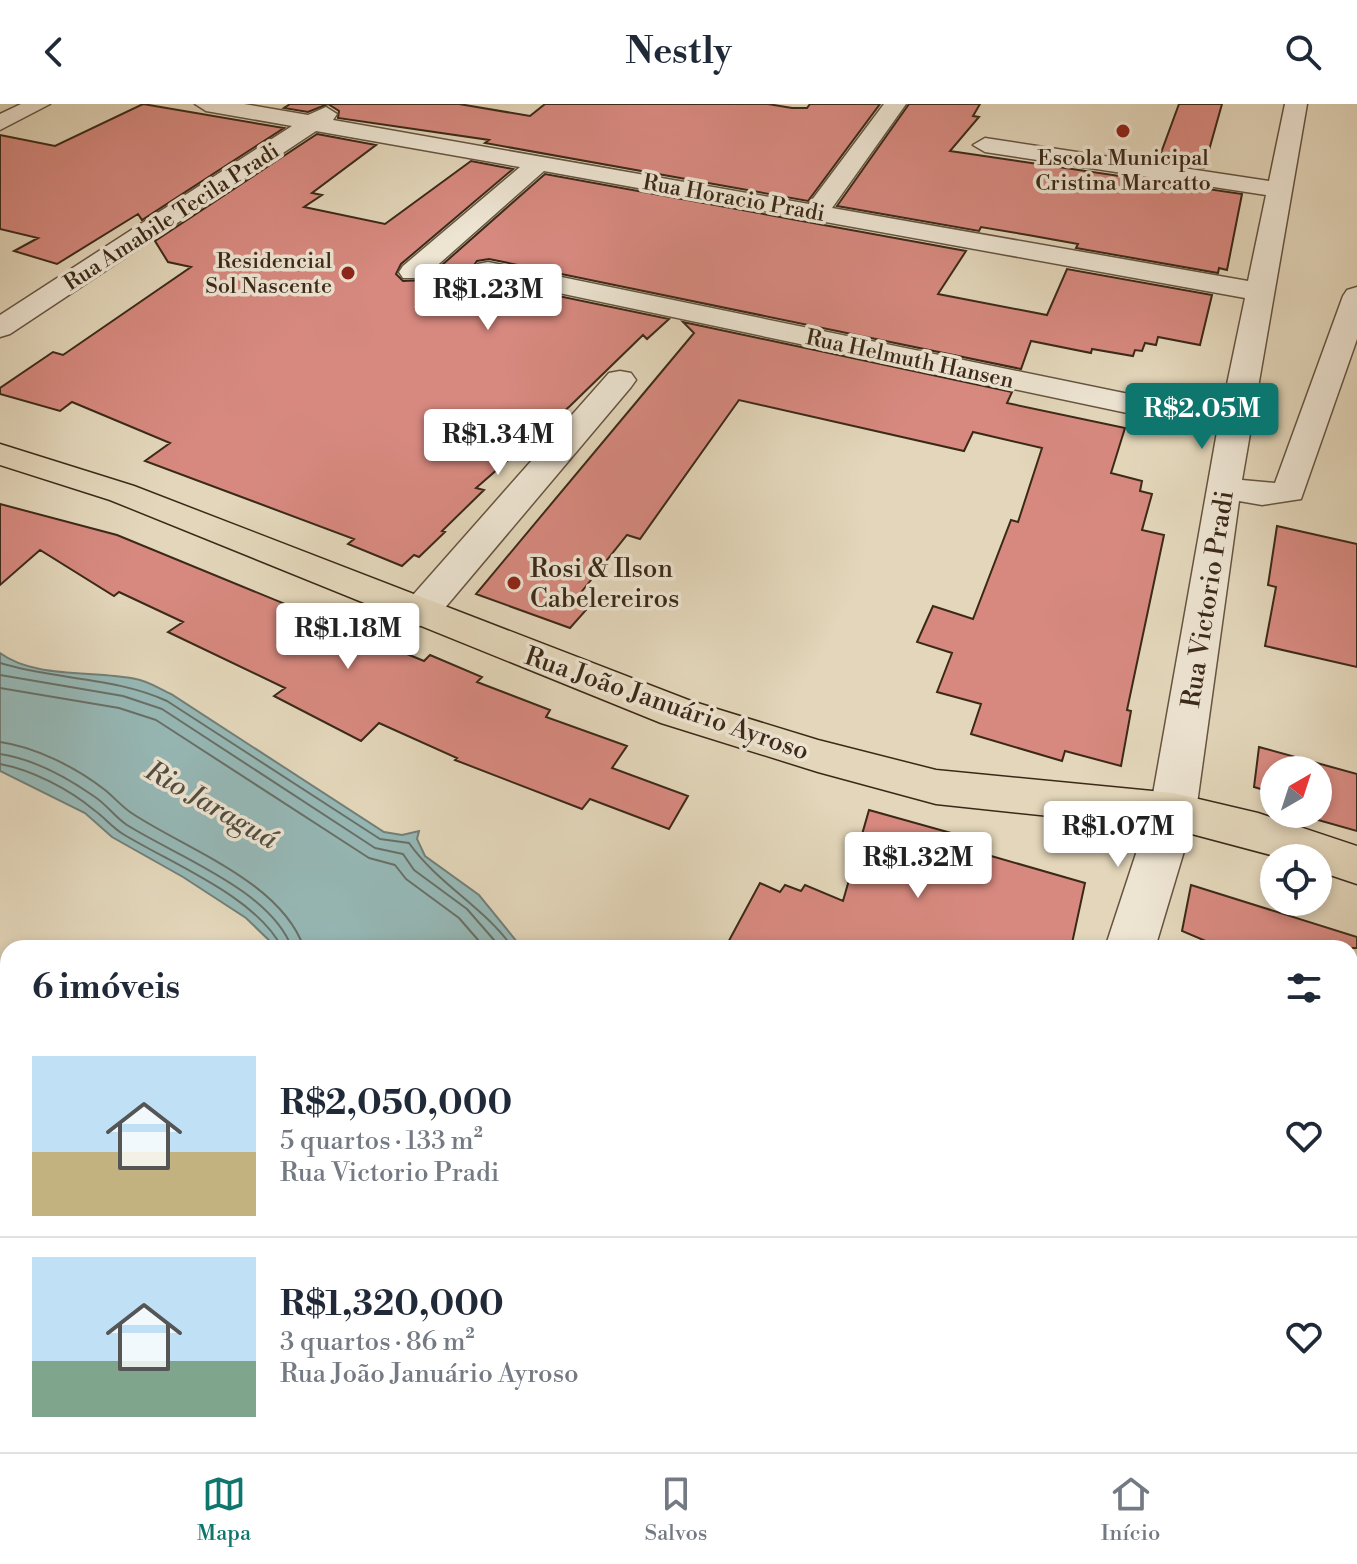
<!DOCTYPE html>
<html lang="pt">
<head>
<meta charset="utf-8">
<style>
  :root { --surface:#fff; --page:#f2f2f3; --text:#1f2937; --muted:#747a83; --line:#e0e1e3; --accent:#0f766e }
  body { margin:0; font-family:"Libre Bodoni",serif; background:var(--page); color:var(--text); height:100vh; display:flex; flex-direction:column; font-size:30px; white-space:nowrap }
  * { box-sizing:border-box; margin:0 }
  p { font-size:26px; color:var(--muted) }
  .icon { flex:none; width:44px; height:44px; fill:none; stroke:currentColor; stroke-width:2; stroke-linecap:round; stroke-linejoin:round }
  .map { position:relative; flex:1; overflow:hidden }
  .drawer { position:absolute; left:0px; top:836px; width:1358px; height:512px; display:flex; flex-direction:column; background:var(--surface); border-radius:24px 24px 0 0; box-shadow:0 4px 12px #0003 }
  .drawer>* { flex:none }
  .needle { width:52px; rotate:39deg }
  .buttons { position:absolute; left:1260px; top:652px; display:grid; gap:16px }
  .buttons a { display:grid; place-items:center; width:72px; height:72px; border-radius:50%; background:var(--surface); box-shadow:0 4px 12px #0003; font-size:40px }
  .price { position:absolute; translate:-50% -68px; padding:0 18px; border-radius:8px; background:#fff; color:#222; font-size:26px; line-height:52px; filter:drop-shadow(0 2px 4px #0008) }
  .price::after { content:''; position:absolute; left:50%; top:48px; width:24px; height:18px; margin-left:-12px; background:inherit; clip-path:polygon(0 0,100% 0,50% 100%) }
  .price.active { background:var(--accent); color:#fff }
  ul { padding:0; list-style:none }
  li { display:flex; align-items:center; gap:24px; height:200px; padding:0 32px }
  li+li { border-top:2px solid var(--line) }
  li span { display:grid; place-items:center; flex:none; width:224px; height:160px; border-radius:0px; color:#555 }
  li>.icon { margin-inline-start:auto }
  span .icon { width:96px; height:96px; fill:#fffc; stroke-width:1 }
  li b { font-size:34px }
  h2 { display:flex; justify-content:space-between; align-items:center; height:96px; padding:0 32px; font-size:34px }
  header { display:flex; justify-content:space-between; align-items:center; height:104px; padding:0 32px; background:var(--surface); font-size:36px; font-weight:800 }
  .menu { display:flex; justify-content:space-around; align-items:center; height:112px; border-top:2px solid var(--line); background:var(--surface); font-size:22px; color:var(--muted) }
  .menu a { display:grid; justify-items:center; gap:4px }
  .menu .active { color:var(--accent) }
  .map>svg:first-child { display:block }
  .water { fill:#96b8b6; stroke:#727f77; stroke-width:2 }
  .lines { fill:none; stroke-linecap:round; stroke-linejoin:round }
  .shore { stroke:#687067; stroke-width:2 }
  .building { fill:#d7897f; stroke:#3b2918; stroke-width:2 }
  .minor-casing { stroke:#655440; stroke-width:3 }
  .primary-casing { stroke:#3b2918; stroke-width:3 }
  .minor { fill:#ede4d2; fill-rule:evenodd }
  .primary { fill:#e3d6ba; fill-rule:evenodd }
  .poi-dot { fill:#8f2418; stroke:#ede4d2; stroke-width:3 }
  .labels { text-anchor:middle; stroke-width:7; stroke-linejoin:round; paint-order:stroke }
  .far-poi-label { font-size:22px; fill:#3b2918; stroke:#ede4d2 }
  .far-street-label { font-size:22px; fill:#3b2918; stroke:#ede4d2 }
  .poi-label { font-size:26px; fill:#3b2918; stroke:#ede4d2; text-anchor:start }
  .street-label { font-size:26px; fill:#3b2918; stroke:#ede4d2 }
  .water-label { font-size:28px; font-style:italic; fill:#524d40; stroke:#ede4d2 }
</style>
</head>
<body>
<header><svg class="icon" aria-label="back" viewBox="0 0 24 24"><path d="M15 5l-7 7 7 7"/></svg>Nestly<svg class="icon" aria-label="search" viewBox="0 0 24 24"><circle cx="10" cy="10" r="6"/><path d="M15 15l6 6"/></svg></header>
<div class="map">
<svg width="1357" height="1348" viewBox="0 0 1357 1348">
  <rect width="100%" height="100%" fill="#e3d6ba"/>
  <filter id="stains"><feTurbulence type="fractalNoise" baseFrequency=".0025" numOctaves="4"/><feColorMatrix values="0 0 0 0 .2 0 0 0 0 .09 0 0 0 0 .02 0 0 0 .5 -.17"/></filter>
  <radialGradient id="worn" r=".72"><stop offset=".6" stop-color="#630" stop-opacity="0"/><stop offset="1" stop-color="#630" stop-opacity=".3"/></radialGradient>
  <path class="water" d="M0,549C35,575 95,566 136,575C148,577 160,585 171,590L384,728L402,731L419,727L417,735L425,752L479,791L522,844H277L246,814L183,773L112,733L85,709L0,667Z
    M670,1340H1007L1019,1348H678Z"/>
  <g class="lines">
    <path class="shore" d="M0,559C55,576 115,573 167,597L380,735L409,739C438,780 484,803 513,844
      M0,571L123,592L162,605L375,744L403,750L414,766L467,805L501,844
      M0,584L119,604L156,616L369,754L395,761L406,775L459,814L485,844
      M0,638C36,643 77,664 105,686C115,694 123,704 133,710C188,746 281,778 304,844
      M0,650C33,655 68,674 95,693C107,701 115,713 127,721C178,753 270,786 292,844
      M0,660C32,666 69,685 94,706C104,713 112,723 123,730C170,759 257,793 282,844"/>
  </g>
  <path class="building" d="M143,0L284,24L142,116L138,110L57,160L14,147L38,134L0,125V31L55,42Z
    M290,0H459L530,12L545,0H768L792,4H807L810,0H880L808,97L485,39L489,36L338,14L339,7L328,0L308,8L284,4Z
    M909,0H980L973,12L979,13L950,47L1242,90L1227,166L1219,164L1218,169L1076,144L1078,140L1028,131L981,123L979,127L837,102Z
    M1179,0H1222L1204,64L1158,57Z
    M317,30L376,41L312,89L322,91L304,103L385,120L471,57L513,65L401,160L396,170L403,177L425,176L545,70L966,147L938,190L1047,211L1067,165L1212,191L1200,241L1158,233L1156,241L1145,239L1142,247L1135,246L1133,252L1092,245L1091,249L1031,237L1021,265L489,155L477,157L472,164L477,175L669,215L647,235L643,231L570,302L476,384L484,386L442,427L445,428L419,453L414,451L402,462L348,440L354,435L145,357L170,339L72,298L60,307L0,290V284L53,248L63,251L191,163L168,158L155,137Z
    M683,218L1012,288L1007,299L1125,324L1111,369L1142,377L1140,387L1152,390L1142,426L1164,431L1127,606L1131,607L1121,662L1065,647L1062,657L971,630L981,600L937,588L952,549L917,538L933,502L973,515L1011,416L1018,418L1042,344L973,328L964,347L739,296L640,435L627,431L579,491L594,497L570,524L476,490L694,229Z
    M0,400L117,431L424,557L430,551L482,573L477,578L550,606L546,613L627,642L612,664L688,692L669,725L590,695L582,705L455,656L457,654L379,619L361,637L274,592L285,584L168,528L183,518L119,488L114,492L40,446L0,481Z
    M1277,422L1357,440V563L1265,542L1276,483L1268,481Z
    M1259,643L1357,670V727L1304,712L1318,710V666H1274V689L1254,683Z
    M869,706L976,736L974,747L1085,779L1071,844H725L760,779L780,788L785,781L801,787L805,781L843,797Z
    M1191,781L1357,833V844H1222L1182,827Z"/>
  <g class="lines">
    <defs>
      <path id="minor" d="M21,0H50L0,26V10Z
        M195,0H244L308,11L326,3L337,10L333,16L809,100L884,0H906L832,104L1248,177L1266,91L985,48L973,41L985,34L1269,77L1285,0H1307L1242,376L1275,379L1343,192L1347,186L1357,183V235L1301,395L1262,401L1239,397L1196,707L1155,844H1105L1150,707L1217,328L488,174L478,172L474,166L478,160L488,158L1221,309L1245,194L544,67L423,174H403L399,168L403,162L520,63L316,27L10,230L0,233V211L292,22L206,7Z
        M620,267L631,269L636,276L631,283L433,518L419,522L405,518L400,509L405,500L609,269Z"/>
      <path id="primary" d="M0,340L134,382L691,597L818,636L936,666L1173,689L1258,709L1357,742V780L1318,767V754H1282L1173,725L936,700L818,668L661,619L110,396L0,361Z"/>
    </defs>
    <use href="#minor" class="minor-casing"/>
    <use href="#primary" class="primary-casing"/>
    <use href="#minor" class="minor"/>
    <use href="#primary" class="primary"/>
  </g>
  <g class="poi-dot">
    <circle cx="1123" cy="27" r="8"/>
    <circle cx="348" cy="169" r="8"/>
    <circle cx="514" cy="479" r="8"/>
  </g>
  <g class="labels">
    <g class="far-poi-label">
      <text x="1123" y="61">Escola Municipal<tspan x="1123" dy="25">Cristina Marcatto</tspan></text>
      <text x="332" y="164" text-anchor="end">Residencial<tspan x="332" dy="25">Sol Nascente</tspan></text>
    </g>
    <g class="far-street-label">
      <text transform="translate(734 93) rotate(10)" y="8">Rua Horacio Pradi</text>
      <text transform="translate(171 112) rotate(-33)" y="8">Rua Amabile Tecila Pradi</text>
      <text transform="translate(910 254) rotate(12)" y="8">Rua Helmuth Hansen</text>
    </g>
    <g class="poi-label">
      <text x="530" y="473">Rosi &amp; Ilson<tspan x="530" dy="30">Cabelereiros</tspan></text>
    </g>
    <g class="street-label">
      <text transform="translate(1207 495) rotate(-81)" y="9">Rua Victorio Pradi</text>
      <text transform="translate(667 599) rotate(19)" y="9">Rua João Januário Ayroso</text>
    </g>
    <g class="water-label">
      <text transform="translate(212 700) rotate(30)" y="10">Rio Jaraguá</text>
    </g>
  </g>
  <rect width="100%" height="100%" filter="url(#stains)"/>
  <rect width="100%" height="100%" fill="url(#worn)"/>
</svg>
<div class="buttons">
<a><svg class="needle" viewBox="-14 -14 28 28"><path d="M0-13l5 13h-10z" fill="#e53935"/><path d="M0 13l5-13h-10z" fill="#747a83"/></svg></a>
<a><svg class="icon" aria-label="locate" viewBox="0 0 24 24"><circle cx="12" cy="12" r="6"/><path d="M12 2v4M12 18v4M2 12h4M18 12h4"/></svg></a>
</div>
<b class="price" style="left:488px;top:228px">R$1.23M</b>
<b class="price active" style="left:1202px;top:347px">R$2.05M</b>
<b class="price" style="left:498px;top:373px">R$1.34M</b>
<b class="price" style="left:348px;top:567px">R$1.18M</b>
<b class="price" style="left:1118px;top:765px">R$1.07M</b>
<b class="price" style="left:918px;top:796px">R$1.32M</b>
<section class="drawer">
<h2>6 imóveis<svg class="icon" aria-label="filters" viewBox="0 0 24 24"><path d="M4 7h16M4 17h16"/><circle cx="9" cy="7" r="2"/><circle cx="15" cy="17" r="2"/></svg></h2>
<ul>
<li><span style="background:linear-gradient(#bfe0f5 60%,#c2b280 0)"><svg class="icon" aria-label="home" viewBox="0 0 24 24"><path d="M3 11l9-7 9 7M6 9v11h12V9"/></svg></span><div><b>R$2,050,000</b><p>5 quartos · 133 m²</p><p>Rua Victorio Pradi</p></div><svg class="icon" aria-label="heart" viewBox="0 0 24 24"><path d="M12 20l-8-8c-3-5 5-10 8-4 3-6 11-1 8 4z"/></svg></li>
<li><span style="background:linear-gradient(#bfe0f5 65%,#7fa58c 0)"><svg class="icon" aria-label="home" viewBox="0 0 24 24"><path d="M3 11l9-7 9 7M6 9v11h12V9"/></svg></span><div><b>R$1,320,000</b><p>3 quartos · 86 m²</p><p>Rua João Januário Ayroso</p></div><svg class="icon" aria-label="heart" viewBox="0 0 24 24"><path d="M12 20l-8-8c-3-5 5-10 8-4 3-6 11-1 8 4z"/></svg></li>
</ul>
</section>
</div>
<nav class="menu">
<a class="active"><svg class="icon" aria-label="map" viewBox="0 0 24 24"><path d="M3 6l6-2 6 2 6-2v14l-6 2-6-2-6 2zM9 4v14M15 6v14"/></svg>Mapa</a>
<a><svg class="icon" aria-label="saved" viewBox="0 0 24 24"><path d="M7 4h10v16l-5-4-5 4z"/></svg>Salvos</a>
<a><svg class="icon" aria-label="home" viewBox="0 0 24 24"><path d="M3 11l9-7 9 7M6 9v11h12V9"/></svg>Início</a>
</nav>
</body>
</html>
